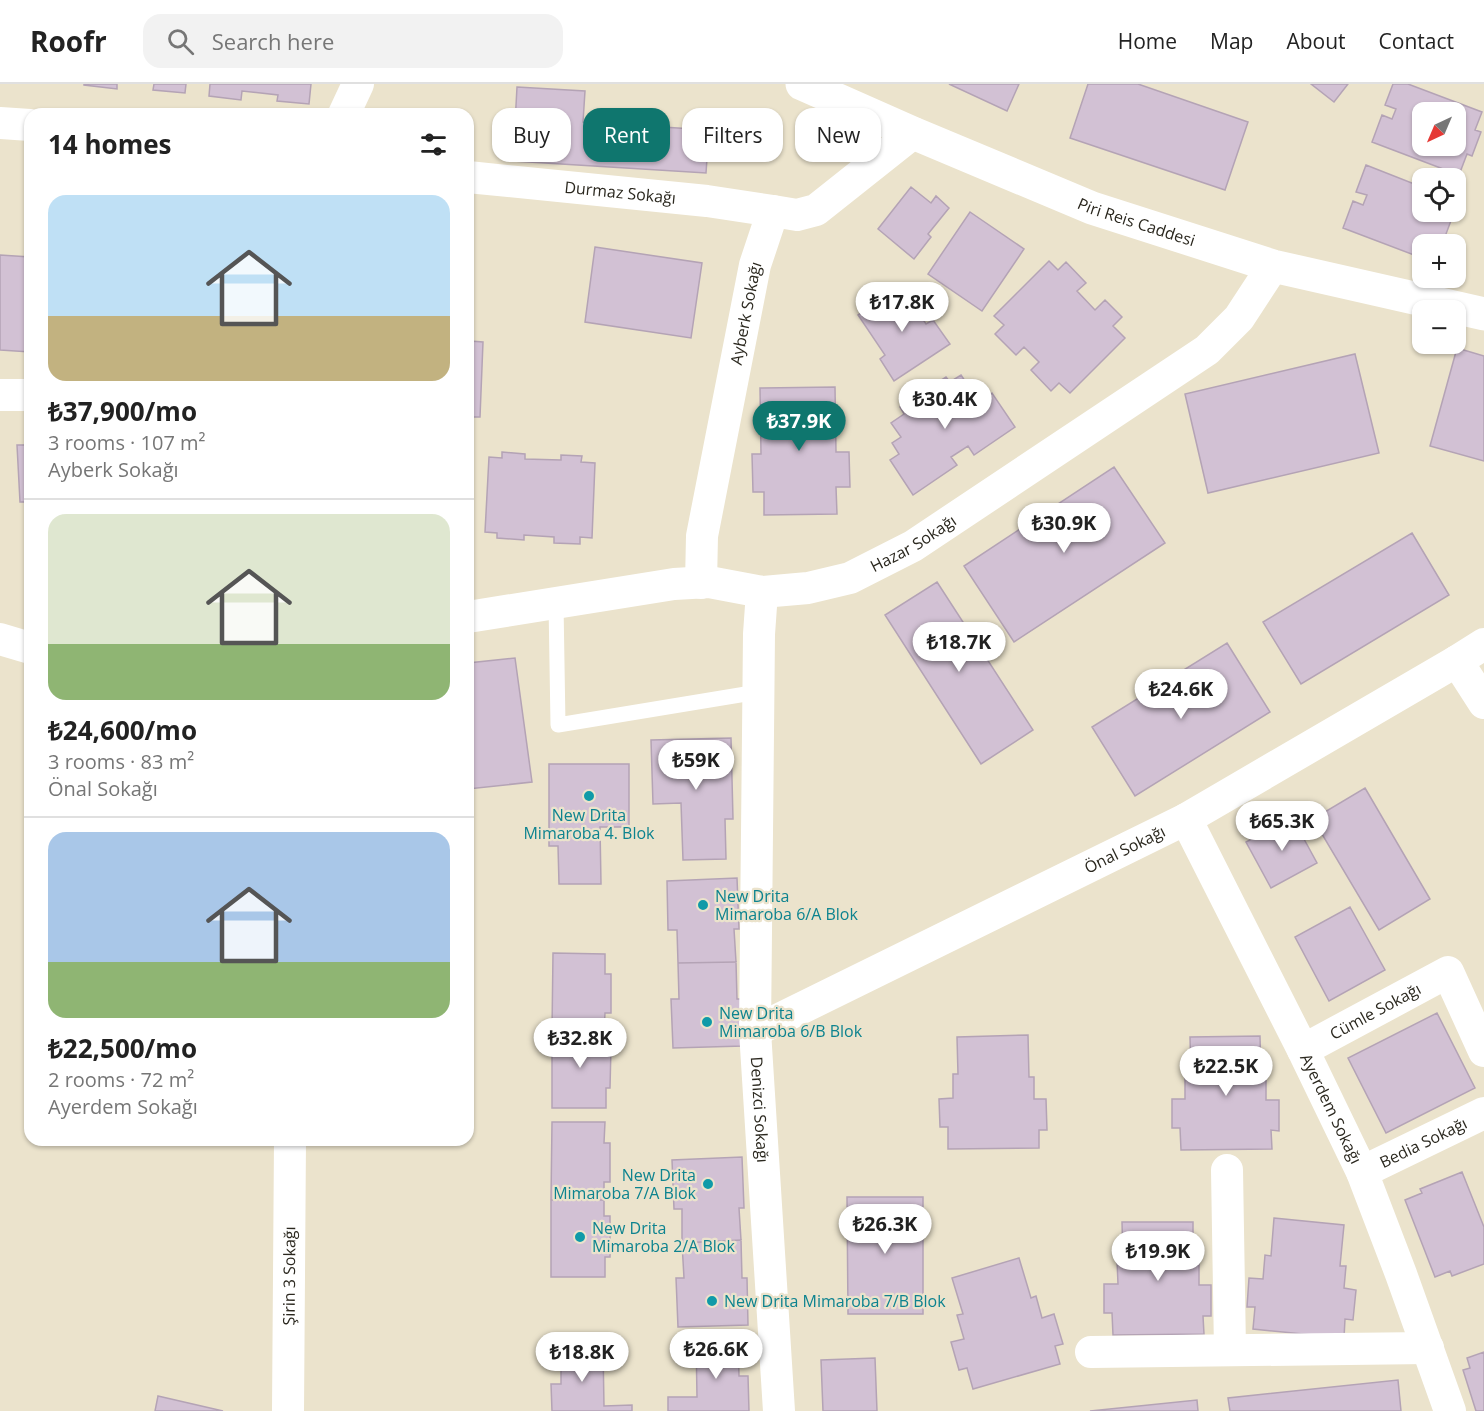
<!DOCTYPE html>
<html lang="en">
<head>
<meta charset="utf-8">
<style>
  :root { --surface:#fff; --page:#f2f2f2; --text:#222; --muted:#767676; --line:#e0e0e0; --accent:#0f766e }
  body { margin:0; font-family:"Open Sans",sans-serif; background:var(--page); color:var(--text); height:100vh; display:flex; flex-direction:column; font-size:22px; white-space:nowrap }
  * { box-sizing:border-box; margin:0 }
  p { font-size:20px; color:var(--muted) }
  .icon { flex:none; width:33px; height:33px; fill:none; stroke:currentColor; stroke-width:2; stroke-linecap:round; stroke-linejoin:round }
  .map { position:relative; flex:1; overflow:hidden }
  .side { position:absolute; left:24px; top:24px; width:450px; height:1038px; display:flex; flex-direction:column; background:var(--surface); border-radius:18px; box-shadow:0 2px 4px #0004 }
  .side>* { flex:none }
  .banner { position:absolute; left:492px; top:24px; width:570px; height:54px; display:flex; gap:12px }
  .needle { width:39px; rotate:224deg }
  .fabs { position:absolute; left:1412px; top:18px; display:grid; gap:12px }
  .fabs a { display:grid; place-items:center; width:54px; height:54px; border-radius:12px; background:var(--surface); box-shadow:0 2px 4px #0004; font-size:30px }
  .price { position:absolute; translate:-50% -51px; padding:0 14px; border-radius:21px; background:#fff; color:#222; font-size:20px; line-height:39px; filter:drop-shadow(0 2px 3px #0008) }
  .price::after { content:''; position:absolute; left:50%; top:36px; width:18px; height:14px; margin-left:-9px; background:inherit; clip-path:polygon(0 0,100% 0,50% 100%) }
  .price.selected { background:var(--accent); color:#fff }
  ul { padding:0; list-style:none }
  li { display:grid; align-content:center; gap:12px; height:318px; padding:0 24px }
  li+li { border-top:2px solid var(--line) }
  li span { display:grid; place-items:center; height:186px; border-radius:18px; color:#555 }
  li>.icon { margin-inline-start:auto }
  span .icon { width:108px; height:108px; fill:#fffc; stroke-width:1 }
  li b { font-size:26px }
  h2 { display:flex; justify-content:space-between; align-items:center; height:72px; padding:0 24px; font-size:26px }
  .tag { padding:0 21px; border-radius:18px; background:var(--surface); box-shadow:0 2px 4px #0004; font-size:21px; line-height:54px }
  .tag.selected { background:var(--accent); color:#fff }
  header { display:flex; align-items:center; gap:36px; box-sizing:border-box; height:84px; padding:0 30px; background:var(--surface); border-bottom:2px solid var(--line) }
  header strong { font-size:28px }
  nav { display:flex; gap:33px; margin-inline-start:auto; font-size:21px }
  .search { width:420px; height:54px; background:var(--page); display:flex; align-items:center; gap:15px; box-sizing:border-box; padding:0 21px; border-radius:18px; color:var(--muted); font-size:22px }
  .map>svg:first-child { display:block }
  .building { fill:#d2c1d4; stroke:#b4a3b5; stroke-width:1.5; fill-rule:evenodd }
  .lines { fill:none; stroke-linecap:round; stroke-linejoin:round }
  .lane { stroke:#fff; stroke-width:15 }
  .street { stroke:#fff; stroke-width:32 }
  .secondary { stroke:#fff; stroke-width:33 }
  .culture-dot { fill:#0f9aa8; stroke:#ebe3cc; stroke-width:2 }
  .labels { text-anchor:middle; stroke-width:4.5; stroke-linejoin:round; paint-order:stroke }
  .street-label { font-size:16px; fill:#2b281f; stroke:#ebe3cc }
  .culture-label { font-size:16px; fill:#0d838f; stroke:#ebe3cc; text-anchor:start }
</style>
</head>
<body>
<header>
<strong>Roofr</strong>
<div class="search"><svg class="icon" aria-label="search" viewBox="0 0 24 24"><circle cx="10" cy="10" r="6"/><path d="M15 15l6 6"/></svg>Search here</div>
<nav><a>Home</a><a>Map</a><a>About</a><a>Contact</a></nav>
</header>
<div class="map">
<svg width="1484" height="1327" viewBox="0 0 1484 1327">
  <rect width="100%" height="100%" fill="#ebe3cc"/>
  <path class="building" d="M84,0H117V5L84,1Z
    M154,0H186L185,9L153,6Z
    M210,0H311L309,20L277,17L278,11L242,7L241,16L209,12Z
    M949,0H1019L1007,27Z
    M1088,0H1138L1248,38L1225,106L1070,54Z
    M1311,0H1348L1334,18Z
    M1393,0H1408L1482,28L1475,46L1481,48L1472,72L1467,70L1459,91L1372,58L1382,31L1392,35L1396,25L1385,21ZM1422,28H1455V62H1422Z
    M517,3L585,7L583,38L709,46L706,89L513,77Z
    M1366,81L1422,103V128H1448L1446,132L1452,134L1443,158L1438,157L1437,160H1422V174L1343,144L1353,117L1363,121L1367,111L1356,108Z
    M911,103L931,119L936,112L949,124L928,150L931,153L914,175L878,145Z
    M970,128L1024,165L982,227L928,190Z
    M595,163L702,179L691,254L585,238Z
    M0,171L30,173V268L0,266Z
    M1049,177L1058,186L1066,178L1086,199L1077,207L1095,226L1105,216L1122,233L1113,242L1125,254L1070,309L1059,299L1051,307L1031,286L1039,278L1024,263L1016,271L995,250L1004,241L994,232Z
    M901,202L926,240L933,236L950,260L894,297L880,275L885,271L858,231Z
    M468,251H470V257L483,258L480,333H469V339Z
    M1457,264L1484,272V377L1430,362Z
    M1355,270L1379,369L1208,409L1185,310Z
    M961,291L971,306L979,301L987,313L992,309L1015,343L974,371L968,362L951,373L957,381L913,411L890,376L899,370L892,359L901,353L891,339L904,330L900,323L946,293L950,298Z
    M835,303L836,368H849L850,403H836L837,430L764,431V408H753L752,370H761L760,304Z
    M25,355H30V423V418H20L17,361H25Z
    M502,368L525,370V375L561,376V371L582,372L581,378L595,379L592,454L580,453V460L554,459V453L524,451V456L497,454V449L485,448L489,373L502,374Z
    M1114,383L1165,459L1014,558L964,482Z
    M1412,449L1449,511L1301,600L1263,538Z
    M937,498L1033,646L981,680L885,531Z
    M1227,559L1270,628L1135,712L1092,643Z
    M515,574L532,698L468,705V579Z
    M731,654L733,735H725L726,775L683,776L681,719L653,720L651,656Z
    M549,680H629V743H600L601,800H559L558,762H549Z
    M1365,704L1430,815L1379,846L1313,735Z
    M1292,733L1317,779L1271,804L1246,758Z
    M737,794L739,845H734L736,878L678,879L677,846H668L667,797Z
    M1350,823L1385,886L1329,917L1295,853Z
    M553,869L605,870V890H611V929H605L604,947L552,946Z
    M736,878L737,915H742L743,962L673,964L671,915H679L678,879Z
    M1437,929L1475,1004L1386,1049L1348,974Z
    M552,946L604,947L605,963H611L610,1004H606V1024H552Z
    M1028,951L1029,993H1034V1015H1046L1047,1046H1039V1064L948,1065V1043H940L939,1015L953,1014V990H958L957,953Z
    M1260,952L1261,993H1266V1016H1279V1047L1271,1046L1272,1065L1181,1066L1180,1044H1172V1015H1185V991H1191L1190,953Z
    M552,1038H605L604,1059H610V1098H604V1116H551Z
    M742,1073L744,1124H739L741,1156L682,1159V1125H674L672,1076Z
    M1462,1088L1484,1143V1180L1452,1192L1450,1187L1435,1193L1405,1116L1422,1109L1420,1105Z
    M847,1113H923V1230H848Z
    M551,1116H604V1132H610V1173H605V1193H551Z
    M1274,1134L1344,1141L1340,1182H1346L1344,1204L1356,1206L1353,1236L1345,1235L1344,1254L1253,1245L1255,1223H1247L1249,1194L1263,1195L1265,1171L1271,1172Z
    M1122,1138H1193V1179H1199V1201H1211V1232H1203L1204,1250L1113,1251L1112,1229H1104V1200H1118L1117,1176H1123Z
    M741,1156L742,1194H747L748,1241L678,1243L676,1194H684L682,1159Z
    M1019,1174L1031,1214L1036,1212L1042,1234L1054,1230L1063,1260L1055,1262L1060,1280L973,1305L967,1284L959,1286L951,1258L964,1255L957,1231L963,1230L952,1194Z
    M696,1255H738L739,1292H748L749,1327H668V1313H697Z
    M561,1264H603L604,1322L632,1321V1327H552L551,1300H561Z
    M1484,1268V1327H1476L1463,1286L1470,1284L1467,1274Z
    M875,1274L877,1327H823L821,1276Z
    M1398,1296L1401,1327H1230L1228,1314Z
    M158,1312L223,1327H155Z
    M1197,1316L1198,1327H1090Z"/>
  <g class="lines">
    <path class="lane" d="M556,519L558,641L758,608"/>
    <g class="street">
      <path d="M344,30L358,0"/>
      <path d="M0,39L30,41"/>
      <path id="s1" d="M468,93L707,117L773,127"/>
      <path d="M0,311H30"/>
      <path id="s2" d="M701,499L702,452L755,181L773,127L797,131L816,126L913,49"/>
      <path id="s3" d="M762,508L759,550L755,947L779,1327"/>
      <path id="s4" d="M468,533L674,500L709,498L762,508L808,504L850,494L913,462L1207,266L1239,234L1273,182"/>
      <path d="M0,555L30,564"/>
      <path d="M1457,577L1484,619"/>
      <path id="s5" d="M1186,735L1303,966L1362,1088L1401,1190L1450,1327"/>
      <path id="s6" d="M755,947L1186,735L1457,577L1484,560"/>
      <path id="s7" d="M1303,966L1448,888L1484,967"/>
      <path d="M1227,1086L1230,1266"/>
      <path id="s8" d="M1362,1088L1484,1029"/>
      <path d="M1091,1268L1428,1264"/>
      <path id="s9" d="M288,1327L290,1056"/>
    </g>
    <path class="secondary" id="s10" d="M802,0L913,49L1092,124L1273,182L1484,230"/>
  </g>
  <g class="culture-dot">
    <circle cx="589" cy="712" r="6"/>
    <circle cx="703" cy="821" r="6"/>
    <circle cx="707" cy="938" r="6"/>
    <circle cx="708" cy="1100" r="6"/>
    <circle cx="580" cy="1153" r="6"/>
    <circle cx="712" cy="1217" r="6"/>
  </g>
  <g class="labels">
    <g class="street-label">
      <text dy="6" stroke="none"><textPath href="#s1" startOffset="153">Durmaz Sokağı</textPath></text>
      <text dy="6" stroke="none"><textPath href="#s10" startOffset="362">Piri Reis Caddesi</textPath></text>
      <text dy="6" stroke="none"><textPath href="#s2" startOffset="274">Ayberk Sokağı</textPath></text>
      <text dy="6" stroke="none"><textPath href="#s4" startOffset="459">Hazar Sokağı</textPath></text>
      <text dy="6" stroke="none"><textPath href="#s6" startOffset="412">Önal Sokağı</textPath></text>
      <text dy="6" stroke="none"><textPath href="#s7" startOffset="82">Cümle Sokağı</textPath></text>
      <text dy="6" stroke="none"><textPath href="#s3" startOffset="518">Denizci Sokağı</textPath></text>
      <text dy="6" stroke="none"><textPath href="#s5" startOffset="324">Ayerdem Sokağı</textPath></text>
      <text dy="6" stroke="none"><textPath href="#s8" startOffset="68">Bedia Sokağı</textPath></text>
      <text dy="6" stroke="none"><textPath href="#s9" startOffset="135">Şirin 3 Sokağı</textPath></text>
    </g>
    <g class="culture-label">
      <text x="589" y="737" text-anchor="middle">New Drita<tspan x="589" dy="18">Mimaroba 4. Blok</tspan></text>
      <text x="715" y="818">New Drita<tspan x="715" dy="18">Mimaroba 6/A Blok</tspan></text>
      <text x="719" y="935">New Drita<tspan x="719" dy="18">Mimaroba 6/B Blok</tspan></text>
      <text x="696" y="1097" text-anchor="end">New Drita<tspan x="696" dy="18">Mimaroba 7/A Blok</tspan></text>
      <text x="592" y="1150">New Drita<tspan x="592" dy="18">Mimaroba 2/A Blok</tspan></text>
      <text x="724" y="1223">New Drita Mimaroba 7/B Blok</text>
    </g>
  </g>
</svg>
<div class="fabs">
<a><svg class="needle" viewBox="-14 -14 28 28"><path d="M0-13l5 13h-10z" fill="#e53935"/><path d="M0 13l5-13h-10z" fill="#767676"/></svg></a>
<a><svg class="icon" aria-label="locate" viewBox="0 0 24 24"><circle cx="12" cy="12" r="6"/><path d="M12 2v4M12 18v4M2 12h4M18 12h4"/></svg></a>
<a>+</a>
<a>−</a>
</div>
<b class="price" style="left:902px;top:249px">₺17.8K</b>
<b class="price" style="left:945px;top:346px">₺30.4K</b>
<b class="price selected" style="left:799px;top:368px">₺37.9K</b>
<b class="price" style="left:1064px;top:470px">₺30.9K</b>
<b class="price" style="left:959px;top:589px">₺18.7K</b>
<b class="price" style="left:1181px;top:636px">₺24.6K</b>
<b class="price" style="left:696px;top:707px">₺59K</b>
<b class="price" style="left:1282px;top:768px">₺65.3K</b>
<b class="price" style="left:580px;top:985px">₺32.8K</b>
<b class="price" style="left:1226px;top:1013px">₺22.5K</b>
<b class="price" style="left:885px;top:1171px">₺26.3K</b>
<b class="price" style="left:1158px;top:1198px">₺19.9K</b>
<b class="price" style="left:716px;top:1296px">₺26.6K</b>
<b class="price" style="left:582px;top:1299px">₺18.8K</b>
<div class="banner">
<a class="tag">Buy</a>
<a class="tag selected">Rent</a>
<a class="tag">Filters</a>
<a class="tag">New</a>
</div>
<section class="side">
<h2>14 homes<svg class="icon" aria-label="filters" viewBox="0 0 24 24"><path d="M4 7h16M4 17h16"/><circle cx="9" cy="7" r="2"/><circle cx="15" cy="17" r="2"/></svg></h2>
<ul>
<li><span style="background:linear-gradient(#bfe0f5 65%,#c2b280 0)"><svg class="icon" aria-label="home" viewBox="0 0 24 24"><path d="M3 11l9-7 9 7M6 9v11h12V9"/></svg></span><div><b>₺37,900/mo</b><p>3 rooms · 107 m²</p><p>Ayberk Sokağı</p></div></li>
<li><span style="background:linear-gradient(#dfe7d0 70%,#8fb573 0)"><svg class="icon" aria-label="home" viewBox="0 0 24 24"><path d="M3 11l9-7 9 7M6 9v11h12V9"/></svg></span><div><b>₺24,600/mo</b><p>3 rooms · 83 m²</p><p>Önal Sokağı</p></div></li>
<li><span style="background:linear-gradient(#a9c7e8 70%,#8fb573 0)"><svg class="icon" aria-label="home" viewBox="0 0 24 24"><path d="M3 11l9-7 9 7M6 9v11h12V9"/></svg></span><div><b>₺22,500/mo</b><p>2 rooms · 72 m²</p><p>Ayerdem Sokağı</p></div></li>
</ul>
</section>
</div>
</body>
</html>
